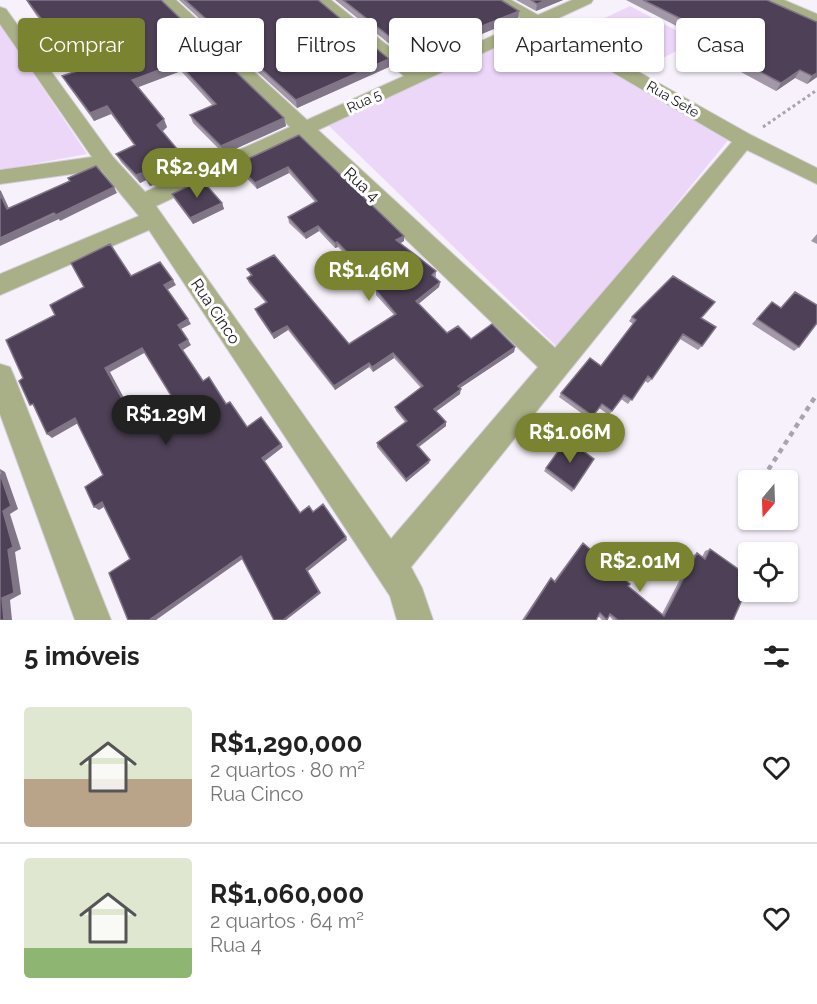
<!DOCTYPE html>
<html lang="pt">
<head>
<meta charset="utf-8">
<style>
  :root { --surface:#fff; --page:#f2f2f2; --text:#222; --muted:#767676; --line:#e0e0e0; --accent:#7a8430 }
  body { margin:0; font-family:Raleway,sans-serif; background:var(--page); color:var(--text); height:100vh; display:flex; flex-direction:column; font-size:22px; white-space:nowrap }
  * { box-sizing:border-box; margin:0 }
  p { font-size:20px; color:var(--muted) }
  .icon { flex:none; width:33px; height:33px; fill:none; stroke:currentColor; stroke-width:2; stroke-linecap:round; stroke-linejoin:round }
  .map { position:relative; height:620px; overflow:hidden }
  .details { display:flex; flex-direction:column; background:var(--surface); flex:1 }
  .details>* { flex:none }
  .banner { position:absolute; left:18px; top:18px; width:782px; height:54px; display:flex; gap:12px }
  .needle { width:39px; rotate:199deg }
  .tools { position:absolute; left:738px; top:470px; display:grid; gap:12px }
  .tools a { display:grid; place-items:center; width:60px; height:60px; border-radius:6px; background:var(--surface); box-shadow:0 2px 4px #0004; font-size:30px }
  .price { position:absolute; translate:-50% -51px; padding:0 14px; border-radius:21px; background:var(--accent); color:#fff; font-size:20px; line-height:39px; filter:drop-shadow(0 2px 3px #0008) }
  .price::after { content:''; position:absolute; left:50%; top:36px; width:18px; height:14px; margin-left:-9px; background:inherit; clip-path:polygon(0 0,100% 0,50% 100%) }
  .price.on { background:#222; color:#fff }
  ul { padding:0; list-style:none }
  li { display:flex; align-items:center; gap:18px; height:150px; padding:0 24px }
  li+li { border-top:2px solid var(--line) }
  li span { display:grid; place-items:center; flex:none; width:168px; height:120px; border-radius:6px; color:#555 }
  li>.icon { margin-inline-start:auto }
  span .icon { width:72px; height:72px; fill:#fffc; stroke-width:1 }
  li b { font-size:26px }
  h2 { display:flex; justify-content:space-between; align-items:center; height:72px; padding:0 24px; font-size:26px }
  .tag { padding:0 21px; border-radius:6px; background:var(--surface); box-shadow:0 2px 4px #0004; font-size:21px; line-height:54px }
  .tag.on { background:var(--accent); color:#fff }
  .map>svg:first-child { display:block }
  .green { fill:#edd7f9 }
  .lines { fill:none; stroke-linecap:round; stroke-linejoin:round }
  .minor-casing { stroke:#d4ced8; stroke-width:2 }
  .path-far1 { stroke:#a9a3ad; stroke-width:3; stroke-dasharray:3 3; stroke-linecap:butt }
  .path { stroke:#a9a3ad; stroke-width:4.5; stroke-dasharray:5 5; stroke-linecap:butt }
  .minor { fill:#a9b087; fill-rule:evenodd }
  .wall { fill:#a298a8 }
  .shaded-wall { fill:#817588 }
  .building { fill:#4e4056; stroke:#817588; stroke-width:1.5; fill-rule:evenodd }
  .labels { text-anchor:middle; stroke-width:6; stroke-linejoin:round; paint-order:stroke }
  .far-street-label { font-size:14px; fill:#1d1720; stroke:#fff }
  .street-label { font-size:16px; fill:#1d1720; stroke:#fff }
</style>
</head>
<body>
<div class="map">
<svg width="817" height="620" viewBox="0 0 817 620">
  <rect width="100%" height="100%" fill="#f7f1fb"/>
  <path class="green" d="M630,6L696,41L657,61L592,24Z
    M0,24L87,154L0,170Z
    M538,26L729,139L559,349L326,123Z"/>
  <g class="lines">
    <defs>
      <path id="minor" d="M159,0H176L307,120L404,76L313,0H331L418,70L525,21L492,0H511L538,15L572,0H593L591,3L550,22L751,135L817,168V184L747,150L411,567L422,588L433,620H397L390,596L149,230L0,295V274L139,216L101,170L0,184V170L92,157L0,24V7L6,9L113,157L145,192L290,127ZM537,28L732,142L555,348L318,130ZM301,138L538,367L391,539L156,206Z
        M763,0H784L817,14V25L765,3Z
        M0,364L10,367L14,376L111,620H75L0,414Z"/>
    </defs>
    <use href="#minor" class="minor-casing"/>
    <path class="path-far1" d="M763,127L817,90"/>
    <path class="path" d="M763,478L817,394"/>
    <use href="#minor" class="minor"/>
  </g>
  <path class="wall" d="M26,0H161L284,118L286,126L224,154L193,123L190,115L213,106L181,71L138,87L167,127L162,131L187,161L191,169L150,186L146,180L140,183L121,162L116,154L134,145L111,114L94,121L67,84L62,76L76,71L69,61L65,53L66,52L36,15Z
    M179,0H318L389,59V67L297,108Z
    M335,0H501L519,11L518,19L426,57L421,54L408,59Z
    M516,0H563L536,11Z
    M626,0H767L817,77L807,84L795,78L776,91L693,46L697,39L691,36L692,34Z
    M299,135L404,241L400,243L436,271V276L435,278L440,282L439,287L418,304L447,333L471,339L515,347L514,352L460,388V394L436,411L446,422V426L419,447L429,463L406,482L377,447V443L405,422L396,411L395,407L421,388L394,358L373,372L369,367L335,390L288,330L274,339L257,314L255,309L266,303L249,283L247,278L251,276L247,269L349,344L394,315L376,295V290L378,288L338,247L335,248L319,231L306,239L289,223L288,217L315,202L289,173L257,189L239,170L237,164Z
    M172,194L222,203L224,209L193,224L175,200Z
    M817,234V244L811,241Z
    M795,292L799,347L794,351L752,324L772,302L781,308Z
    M632,317L702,318V346L698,350L680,339L652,379L648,383L645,381L628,404L621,399L609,415L599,408L591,420L559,397L561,393L601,366L633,324L629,321Z
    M567,439L574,489L572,492L544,471Z
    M583,543L628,586L662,614L692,556L697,553L702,557L705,551L710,549L733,620H613L609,616L607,620H602L598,616L596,620H522L549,580L551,578L554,581L580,546Z"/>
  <path class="shaded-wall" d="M546,0H563L536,11L537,4Z
    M519,11L518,19L426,57V49Z
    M421,46V54L408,59V51Z
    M389,59V67L297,108L296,100Z
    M178,63L181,71L136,88L132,80Z
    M800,70L795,78L776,91L781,83Z
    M817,73V77L807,84L812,76Z
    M107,106L111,114L94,121L90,113Z
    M284,118L286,126L224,154L221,146Z
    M164,119L167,127L161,133L157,125Z
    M187,161L191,169L150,186L145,178Z
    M288,167L289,173L257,189L255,183Z
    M142,173L146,180L140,183L136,175Z
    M114,187L117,193L60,221L59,219L0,246V238Z
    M0,190L1,191L12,215L7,209L0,194Z
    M222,203L224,209L193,224L190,218Z
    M318,226L319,231L306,239L304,234Z
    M404,236V241L396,246V240Z
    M337,242L338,247L335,248V243Z
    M173,280L176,285L167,290L164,285Z
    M440,282L439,287L416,306V301Z
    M188,319L191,324L181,329L178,325Z
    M287,326L288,330L274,339L272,334Z
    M188,340L191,345L183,350L179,345Z
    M515,347L514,352L457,390L458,386Z
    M142,348L146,352L110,372L138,424L134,420L105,368Z
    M393,353L394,358L373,372L372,367Z
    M369,363V367L335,390L334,386Z
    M461,389L460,394L434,413V409Z
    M75,418L80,422L52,438L47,434Z
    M446,422V426L417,448V445Z
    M281,444L283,447L265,461L262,458Z
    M430,460L429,463L406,482V479Z
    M0,469L5,472L18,509L10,514L21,549L15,552L21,594L10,600L12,620H4L2,598L3,511Z
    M102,502L107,505L99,510L94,507Z
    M346,537L347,540L308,571L321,593L286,620H283L306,569Z
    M241,556L244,558L156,620H149Z"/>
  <path class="building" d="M27,0H161L284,118L221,146L190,115L216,104L178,63L132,80L164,119L157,125L187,161L145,178L142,173L136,175L116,154L135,145L107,106L90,113L62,76L77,71L65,53L67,52L32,7Z
    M185,0H318L389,59L296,100Z
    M343,0H501L519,11L426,49L421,46L408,51Z
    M531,0H546L537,4Z
    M643,0H767L817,22V73L812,76L800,70L781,83L697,38L704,33L695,28L698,27Z
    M299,135L404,236L396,240L436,271L432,275L440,282L416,301L447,333L458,326L471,339L492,324L515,347L458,386L461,389L434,409L446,422L417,445L430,460L406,479L377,443L407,421L395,407L423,386L393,353L372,367L369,363L334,386L287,326L272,334L255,309L267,302L247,278L252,275L247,269L274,255L349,344L396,314L376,290L381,287L337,242L335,243L318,226L304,234L288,217L317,201L288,167L255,183L237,164Z
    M96,166L114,187L56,215L54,213L0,238V194L7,209L70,181L68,178Z
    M202,180L222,203L190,218L172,194Z
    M110,244L131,276L160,262L173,280L164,285L188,319L178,325L188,340L179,345L203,381L209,377L226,404L230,402L247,427L261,417L281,444L262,458L300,513L309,506L313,512L323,504L346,537L306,569L319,592L283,620H274L241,556L149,620H128L109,573L130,559L102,502L94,507L85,487L103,475L75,418L47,434L33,404L30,405L19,381L23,378L6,340L55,315L50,305L84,287L71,263ZM142,348L172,397L134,420L105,368Z
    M673,276L715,302L701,318L716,327L702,346L683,334L652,379L648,376L632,400L624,395L612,411L602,404L593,416L561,393L590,358L601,366L636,320L632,317Z
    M795,292L817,305V323L799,347L757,319L772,302L781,308Z
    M567,439L594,459L574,489L546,468Z
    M0,474L11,506L3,511L13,547L8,550L14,593L2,598L4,620H0Z
    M583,543L630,584L628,586L664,616L697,553L705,559L710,549L748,576V586L733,620H618L610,614L607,620L600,613L596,620H524L551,578L555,582Z"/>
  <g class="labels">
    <g class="far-street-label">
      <text transform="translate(673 99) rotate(30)" y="5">Rua Sete</text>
      <text transform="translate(364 101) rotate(-25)" y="5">Rua 5</text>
    </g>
    <g class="street-label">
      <text transform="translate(362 184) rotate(43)" y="6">Rua 4</text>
      <text transform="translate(216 311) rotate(56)" y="6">Rua Cinco</text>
    </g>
  </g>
</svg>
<div class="tools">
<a><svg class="needle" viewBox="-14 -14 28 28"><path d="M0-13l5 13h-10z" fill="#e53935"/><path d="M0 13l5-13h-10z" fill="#767676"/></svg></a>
<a><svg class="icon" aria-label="locate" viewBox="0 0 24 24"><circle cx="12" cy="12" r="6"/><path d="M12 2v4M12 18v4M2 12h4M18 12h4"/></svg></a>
</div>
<b class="price" style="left:197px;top:199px">R$2.94M</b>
<b class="price" style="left:369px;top:302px">R$1.46M</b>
<b class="price on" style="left:166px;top:446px">R$1.29M</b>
<b class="price" style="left:570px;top:464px">R$1.06M</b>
<b class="price" style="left:640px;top:593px">R$2.01M</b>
<div class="banner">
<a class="tag on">Comprar</a>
<a class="tag">Alugar</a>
<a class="tag">Filtros</a>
<a class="tag">Novo</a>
<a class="tag">Apartamento</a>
<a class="tag">Casa</a>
</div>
</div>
<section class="details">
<h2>5 imóveis<svg class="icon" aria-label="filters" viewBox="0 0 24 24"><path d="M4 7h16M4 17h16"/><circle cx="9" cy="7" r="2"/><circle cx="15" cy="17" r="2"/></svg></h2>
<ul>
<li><span style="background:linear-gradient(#dfe7d0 60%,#b9a48a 0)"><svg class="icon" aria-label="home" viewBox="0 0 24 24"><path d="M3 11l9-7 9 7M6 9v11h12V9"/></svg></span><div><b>R$1,290,000</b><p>2 quartos · 80 m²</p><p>Rua Cinco</p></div><svg class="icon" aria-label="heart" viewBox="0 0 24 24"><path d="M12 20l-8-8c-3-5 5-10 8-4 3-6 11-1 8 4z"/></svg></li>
<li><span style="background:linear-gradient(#dfe7d0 75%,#8fb573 0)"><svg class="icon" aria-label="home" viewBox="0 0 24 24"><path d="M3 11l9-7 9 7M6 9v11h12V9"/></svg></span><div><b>R$1,060,000</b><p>2 quartos · 64 m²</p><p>Rua 4</p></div><svg class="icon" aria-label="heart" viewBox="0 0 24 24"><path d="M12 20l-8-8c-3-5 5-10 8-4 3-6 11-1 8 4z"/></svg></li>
</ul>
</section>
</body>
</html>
